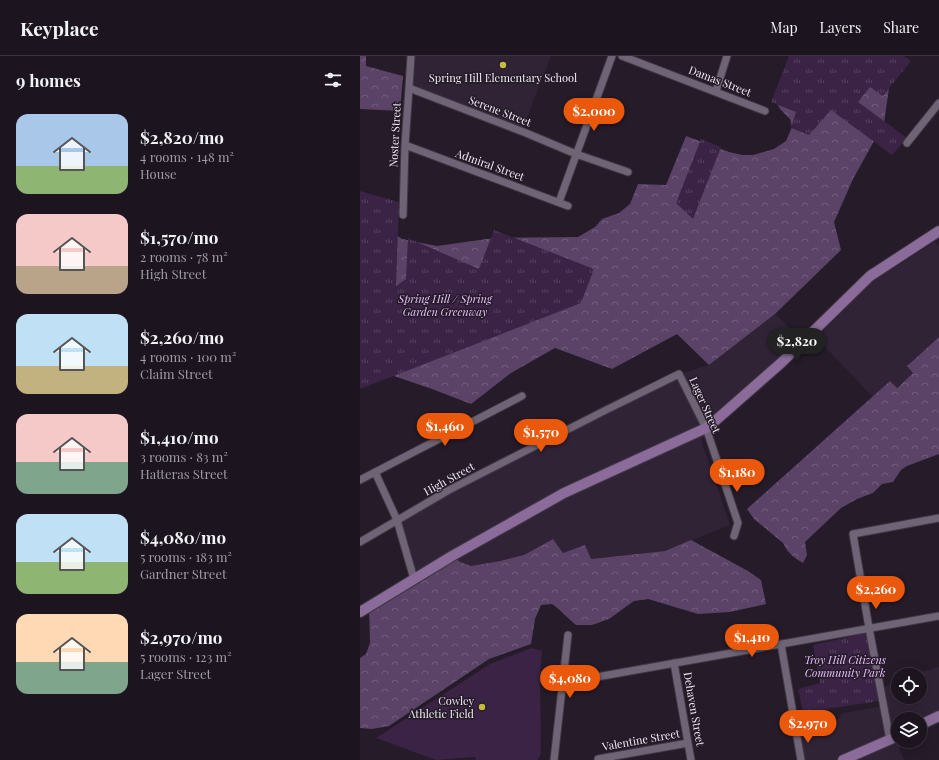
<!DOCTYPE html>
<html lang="en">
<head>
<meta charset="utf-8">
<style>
  :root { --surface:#1c141f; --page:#29212c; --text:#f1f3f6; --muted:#a09ea4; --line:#3a333d; --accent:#ea580c }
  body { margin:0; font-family:"Playfair Display",serif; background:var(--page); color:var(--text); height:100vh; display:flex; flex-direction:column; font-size:15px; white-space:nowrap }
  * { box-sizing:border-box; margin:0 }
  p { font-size:13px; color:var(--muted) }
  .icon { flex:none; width:22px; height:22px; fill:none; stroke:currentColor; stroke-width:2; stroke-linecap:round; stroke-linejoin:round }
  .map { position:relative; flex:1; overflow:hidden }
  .sheet { display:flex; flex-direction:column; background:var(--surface); width:360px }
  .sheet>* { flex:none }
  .buttons { position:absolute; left:531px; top:612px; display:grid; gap:8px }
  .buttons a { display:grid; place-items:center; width:36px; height:36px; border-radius:50%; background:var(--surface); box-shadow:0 4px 16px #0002,0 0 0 1px var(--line); font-size:20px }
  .price { position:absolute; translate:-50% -34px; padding:0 9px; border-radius:14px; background:var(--accent); color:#fff; font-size:13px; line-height:26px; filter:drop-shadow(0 1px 2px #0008) }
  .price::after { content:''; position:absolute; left:50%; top:24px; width:12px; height:9px; margin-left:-6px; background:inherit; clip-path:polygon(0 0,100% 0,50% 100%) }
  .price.on { background:#222; color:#fff }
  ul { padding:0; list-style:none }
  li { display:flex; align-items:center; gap:12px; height:100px; padding:0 16px }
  li span { display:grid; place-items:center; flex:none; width:112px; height:80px; border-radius:12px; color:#555 }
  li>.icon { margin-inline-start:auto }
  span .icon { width:48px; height:48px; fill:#fffc; stroke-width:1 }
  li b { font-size:17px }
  h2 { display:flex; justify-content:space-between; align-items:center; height:48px; padding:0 16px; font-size:17px }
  header { display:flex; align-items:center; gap:24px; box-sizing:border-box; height:56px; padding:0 20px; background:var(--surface); border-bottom:1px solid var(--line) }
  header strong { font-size:19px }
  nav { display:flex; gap:22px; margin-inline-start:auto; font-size:14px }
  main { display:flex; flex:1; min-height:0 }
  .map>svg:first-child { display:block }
  .built { fill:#302336 }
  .grass { fill:#3a2344 }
  .forest { fill:url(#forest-crowns) }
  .park { fill:url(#park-tufts) }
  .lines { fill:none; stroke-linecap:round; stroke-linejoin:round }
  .street-casing { stroke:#403844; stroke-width:9 }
  .secondary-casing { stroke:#403844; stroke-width:12 }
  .street { stroke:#6f6475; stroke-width:7 }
  .secondary { stroke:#8a6b99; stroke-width:10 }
  .poi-dot { fill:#c6bb3c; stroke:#251b29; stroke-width:1.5 }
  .labels { text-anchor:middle; stroke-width:3; stroke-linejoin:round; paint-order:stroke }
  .poi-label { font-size:11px; fill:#f0eaf4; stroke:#251b29 }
  .street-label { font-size:11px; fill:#f0eaf4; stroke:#251b29 }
  .park-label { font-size:11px; font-style:italic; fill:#e9bffe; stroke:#251b29 }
</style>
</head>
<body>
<header>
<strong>Keyplace</strong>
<nav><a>Map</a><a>Layers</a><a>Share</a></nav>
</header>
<main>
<section class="sheet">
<h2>9 homes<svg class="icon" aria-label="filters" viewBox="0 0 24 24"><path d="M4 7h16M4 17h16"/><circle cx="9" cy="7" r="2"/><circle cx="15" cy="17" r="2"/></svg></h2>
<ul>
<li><span style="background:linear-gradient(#a9c7e8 65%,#8fb573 0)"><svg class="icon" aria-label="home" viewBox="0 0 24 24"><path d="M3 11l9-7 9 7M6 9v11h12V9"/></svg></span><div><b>$2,820/mo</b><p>4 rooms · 148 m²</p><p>House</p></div></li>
<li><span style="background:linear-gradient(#f6c9c9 65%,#b9a48a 0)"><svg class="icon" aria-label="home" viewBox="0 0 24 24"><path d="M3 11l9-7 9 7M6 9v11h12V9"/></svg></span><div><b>$1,570/mo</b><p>2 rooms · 78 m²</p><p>High Street</p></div></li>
<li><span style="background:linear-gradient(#bfe0f5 65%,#c2b280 0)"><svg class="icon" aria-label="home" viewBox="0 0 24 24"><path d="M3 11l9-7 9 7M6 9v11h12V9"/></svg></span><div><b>$2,260/mo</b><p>4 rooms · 100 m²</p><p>Claim Street</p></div></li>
<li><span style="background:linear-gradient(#f6c9c9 60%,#7fa58c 0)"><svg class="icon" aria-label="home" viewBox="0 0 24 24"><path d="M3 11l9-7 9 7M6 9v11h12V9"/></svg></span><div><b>$1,410/mo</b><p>3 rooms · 83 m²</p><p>Hatteras Street</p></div></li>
<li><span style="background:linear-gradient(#bfe0f5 60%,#8fb573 0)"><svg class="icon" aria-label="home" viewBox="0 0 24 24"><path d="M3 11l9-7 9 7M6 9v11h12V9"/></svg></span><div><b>$4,080/mo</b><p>5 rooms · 183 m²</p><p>Gardner Street</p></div></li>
<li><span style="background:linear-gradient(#ffd9b3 60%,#7fa58c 0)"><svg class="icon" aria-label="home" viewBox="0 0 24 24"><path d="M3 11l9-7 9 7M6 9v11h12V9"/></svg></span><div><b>$2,970/mo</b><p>5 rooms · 123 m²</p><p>Lager Street</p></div></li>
</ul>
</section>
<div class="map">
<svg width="579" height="704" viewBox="0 0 579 704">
  <defs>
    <pattern id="forest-crowns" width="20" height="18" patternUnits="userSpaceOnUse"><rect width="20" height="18" fill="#5b4267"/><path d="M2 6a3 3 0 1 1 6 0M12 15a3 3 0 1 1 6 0" fill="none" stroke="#735d7d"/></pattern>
    <pattern id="park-tufts" width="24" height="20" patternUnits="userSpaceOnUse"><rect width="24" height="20" fill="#3a2344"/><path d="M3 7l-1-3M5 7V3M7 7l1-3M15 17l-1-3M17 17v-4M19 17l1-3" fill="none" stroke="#574360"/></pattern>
  </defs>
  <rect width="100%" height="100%" fill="#251b29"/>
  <path class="built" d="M55,0H191L163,72L53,29Z
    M575,186L579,190V281L547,310L553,317L536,332L530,325L513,341L456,282L514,224Z
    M415,258L439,282L341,384L370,469L305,495L231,503L203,497L193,483L164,499L140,505L111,510L100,506L54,523L37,464L319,318L349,309Z
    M579,611V660L560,669V663H538V680L483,704H441L436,675L459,672L477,664L483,657L524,650L521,633L538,624V641H560V619H549Z
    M537,686L544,704H497Z"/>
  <path class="grass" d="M171,592L182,595L180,619L181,697L179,702L177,704H116L115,701L76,704L16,682L130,608Z"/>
  <path class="forest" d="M0,0H6V10L43,20L40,55L0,53Z
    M531,18L524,67L493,123L474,166L481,194L415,258L349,309L317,278L252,313L195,292L151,317L111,348L72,333L19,315L26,172L42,183L77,190L134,182L218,181L235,171L242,163L259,157L270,148L278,128L306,129L326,80L369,96L382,99H393L414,93L426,85L432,71L430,63L420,53L415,43Z
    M579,281V398L547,410L541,414L533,426L522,428L513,437L497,443L481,452L445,486L447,499L443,507C434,502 428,497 423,487L394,463L387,453L530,325L537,332L553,317L547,310Z
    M193,483L203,497L225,489L231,503L305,495L331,484L388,515L401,524L406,548L370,556L338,558L288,543L274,545L249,563L232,569H216C207,562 201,554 192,548L181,549L175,563L171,588L129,603L29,670L12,673L0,672V602L6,598L10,587L9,551L92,500L100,506L111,510L140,505L164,499Z"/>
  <path class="park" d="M429,0H544L551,5L523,40L510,31L498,46L547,82L532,99L471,54L449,79L431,72L436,56L411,46Z
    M341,83L361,91L333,163L316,147Z
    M0,135L39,146L36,230L46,223L48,182L119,213L134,174L234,213L221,247L0,333Z
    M507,577L519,645L467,653L444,659L438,633L460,627L453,589Z"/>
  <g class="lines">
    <defs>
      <path id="street" d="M262,0L405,55
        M49,32L166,77L216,98L268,116
        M356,35L367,0
        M547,87L579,47
        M45,89L208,150
        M199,146L252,0
        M43,159L45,89L49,32L51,0
        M15,416L37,464L54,523
        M0,424L162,340
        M0,486L89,434L244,355L319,318L346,372L378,467L374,480
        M421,588L441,704
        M314,607L331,704
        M203,627L579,560
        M530,684L509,572L493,478L579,462
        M238,703L328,687
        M194,704L208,579"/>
      <path id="secondary" d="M0,556L92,500L204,437L346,372L355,365L421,307L510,220L579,175
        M560,669L579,660
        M483,704L538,680"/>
    </defs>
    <use href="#street" class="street-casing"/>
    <use href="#secondary" class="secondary-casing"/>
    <use href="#street" class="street"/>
    <use href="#secondary" class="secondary"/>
  </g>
  <g class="poi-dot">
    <circle cx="143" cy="9" r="4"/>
    <circle cx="122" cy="651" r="4"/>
  </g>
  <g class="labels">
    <g class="poi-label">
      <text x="143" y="26">Spring Hill Elementary School</text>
      <text x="114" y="649" text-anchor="end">Cowley<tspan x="114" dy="13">Athletic Field</tspan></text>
    </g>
    <g class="street-label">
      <text transform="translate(360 25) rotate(21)" y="4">Damas Street</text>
      <text transform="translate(140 55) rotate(21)" y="4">Serene Street</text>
      <text transform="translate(35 79) rotate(-87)" y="4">Noster Street</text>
      <text transform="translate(130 109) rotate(20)" y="4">Admiral Street</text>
      <text transform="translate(345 349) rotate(66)" y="4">Lager Street</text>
      <text transform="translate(89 423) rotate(-29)" y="4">High Street</text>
      <text transform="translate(334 653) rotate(80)" y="4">Dehaven Street</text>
      <text transform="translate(281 684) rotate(-10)" y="4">Valentine Street</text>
    </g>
    <g class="park-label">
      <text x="85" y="247">Spring Hill / Spring<tspan x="85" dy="13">Garden Greenway</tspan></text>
      <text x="485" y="608">Troy Hill Citizens<tspan x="485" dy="13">Community Park</tspan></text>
    </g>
  </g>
</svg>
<div class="buttons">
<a><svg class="icon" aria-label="locate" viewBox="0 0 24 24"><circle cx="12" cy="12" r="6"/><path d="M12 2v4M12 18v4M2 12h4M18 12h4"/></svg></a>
<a><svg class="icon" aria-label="layers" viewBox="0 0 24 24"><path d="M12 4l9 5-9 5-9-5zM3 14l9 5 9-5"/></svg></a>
</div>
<b class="price" style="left:234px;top:76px">$2,000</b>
<b class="price on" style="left:437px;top:306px">$2,820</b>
<b class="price" style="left:85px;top:391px">$1,460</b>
<b class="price" style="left:181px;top:397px">$1,570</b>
<b class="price" style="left:377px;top:437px">$1,180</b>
<b class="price" style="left:516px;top:554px">$2,260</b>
<b class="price" style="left:392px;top:602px">$1,410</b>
<b class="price" style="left:210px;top:643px">$4,080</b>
<b class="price" style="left:448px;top:688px">$2,970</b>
</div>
</main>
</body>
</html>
